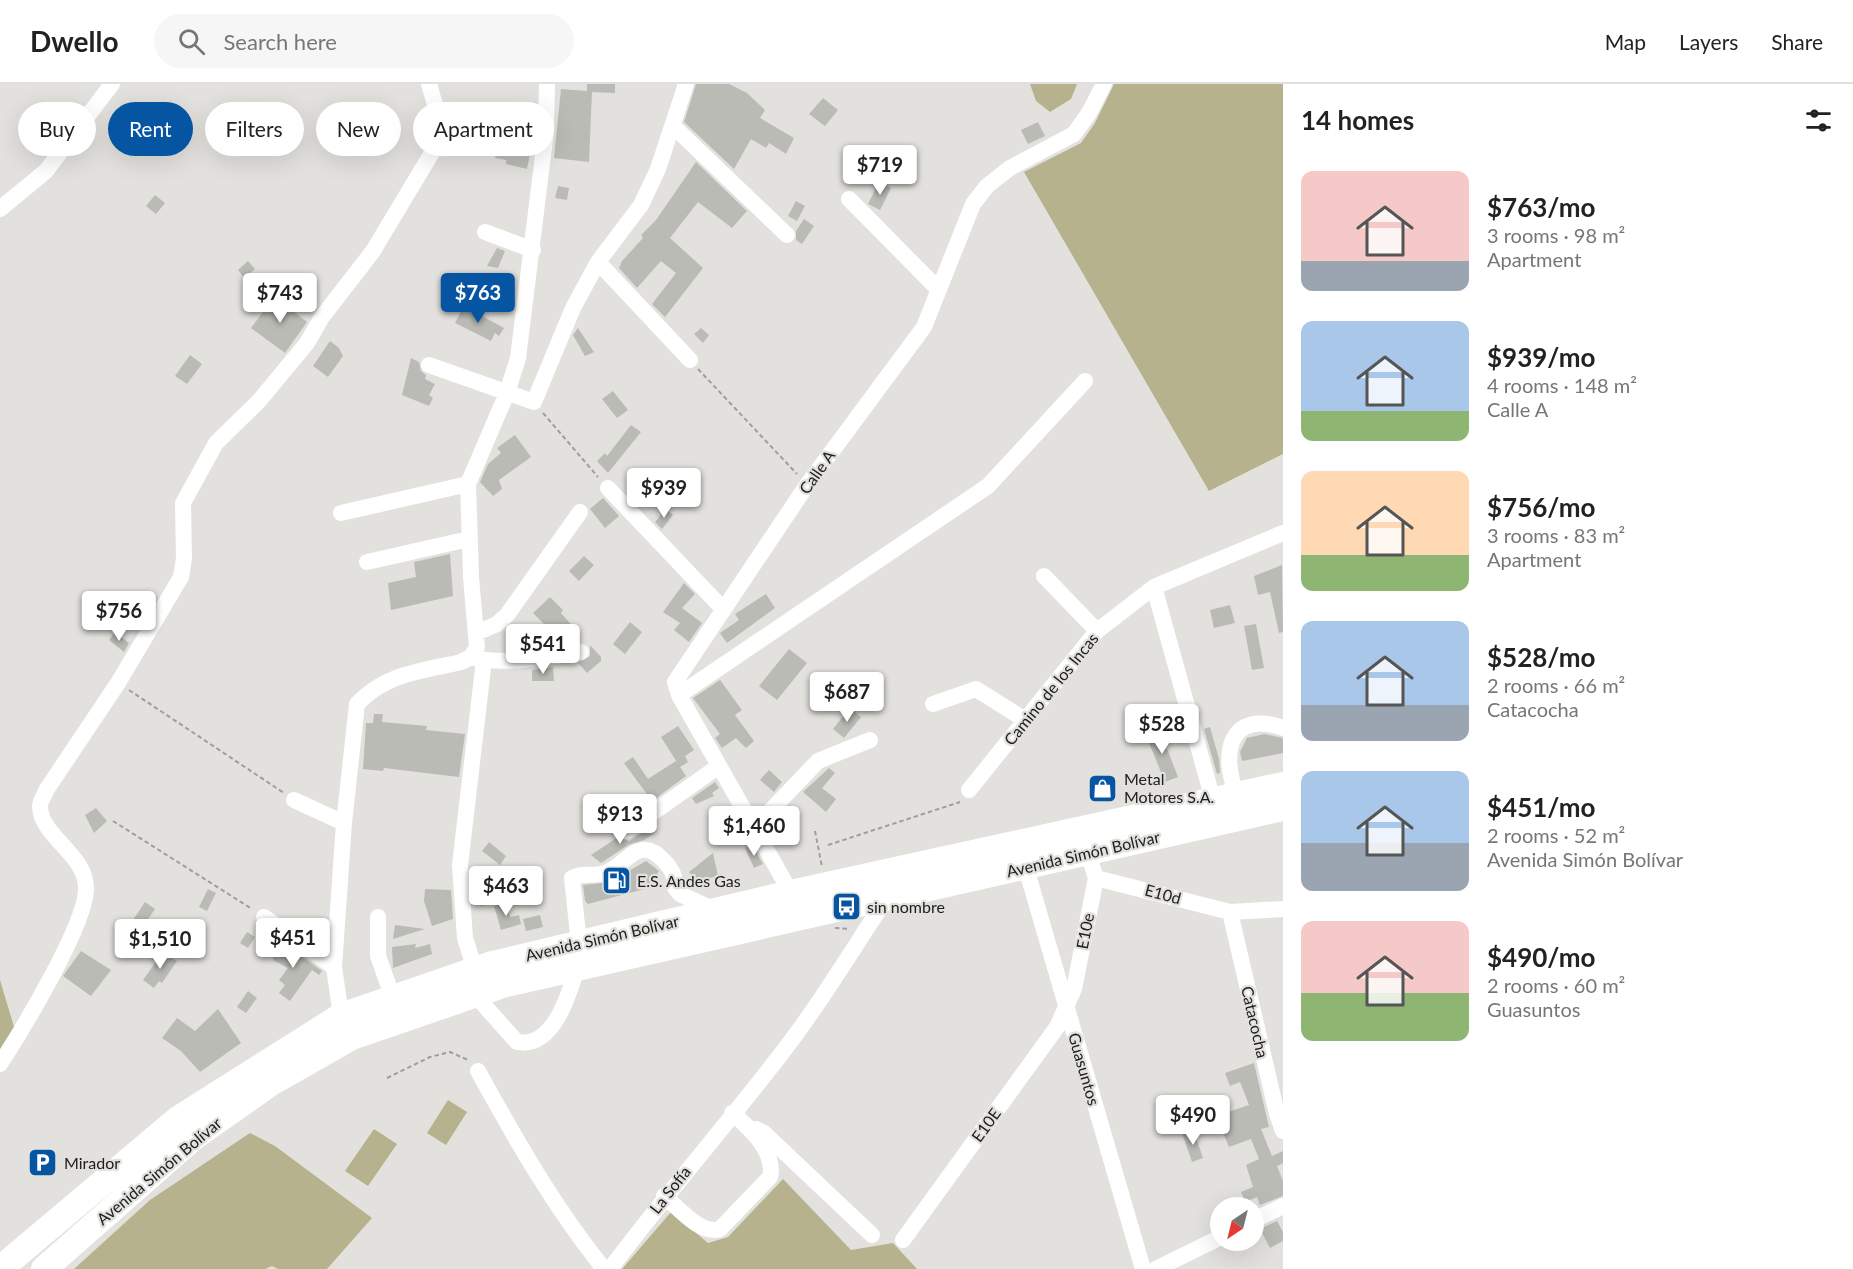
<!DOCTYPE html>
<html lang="en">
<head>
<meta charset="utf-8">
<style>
  :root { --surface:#fff; --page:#f6f6f6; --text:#222; --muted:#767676; --line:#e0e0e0; --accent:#0555a3 }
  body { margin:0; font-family:Lato,sans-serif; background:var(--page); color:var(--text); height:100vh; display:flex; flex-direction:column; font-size:22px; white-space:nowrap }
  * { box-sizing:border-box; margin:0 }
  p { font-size:20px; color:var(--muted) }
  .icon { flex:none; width:33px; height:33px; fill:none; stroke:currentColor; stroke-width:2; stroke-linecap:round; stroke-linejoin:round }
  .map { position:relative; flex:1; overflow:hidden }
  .side { display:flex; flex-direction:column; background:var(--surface); width:570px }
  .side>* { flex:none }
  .top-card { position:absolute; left:18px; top:18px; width:570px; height:54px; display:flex; gap:12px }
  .needle { width:39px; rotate:215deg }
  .tools { position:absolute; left:1210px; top:1113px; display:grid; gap:12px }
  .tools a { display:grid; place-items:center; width:54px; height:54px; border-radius:50%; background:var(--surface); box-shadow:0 6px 24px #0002; font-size:30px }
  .price { position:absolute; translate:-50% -51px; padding:0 14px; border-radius:6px; background:#fff; color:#222; font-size:20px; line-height:39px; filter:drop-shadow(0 2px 3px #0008) }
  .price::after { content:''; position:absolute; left:50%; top:36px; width:18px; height:14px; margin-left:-9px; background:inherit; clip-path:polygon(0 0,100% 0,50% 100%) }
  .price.selected { background:var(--accent); color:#fff }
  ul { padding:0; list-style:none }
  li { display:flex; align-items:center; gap:18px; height:150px; padding:0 18px }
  li span { display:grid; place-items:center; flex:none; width:168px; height:120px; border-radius:12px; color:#555 }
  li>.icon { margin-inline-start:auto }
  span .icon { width:72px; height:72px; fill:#fffc; stroke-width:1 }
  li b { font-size:26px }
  h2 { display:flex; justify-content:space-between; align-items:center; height:72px; padding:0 18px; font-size:26px }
  .chip { padding:0 21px; border-radius:27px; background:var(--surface); box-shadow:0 6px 24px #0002; font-size:21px; line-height:54px }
  .chip.selected { background:var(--accent); color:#fff }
  header { display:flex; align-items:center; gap:36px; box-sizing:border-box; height:84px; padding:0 30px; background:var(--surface); border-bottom:2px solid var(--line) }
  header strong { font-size:28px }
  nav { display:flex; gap:33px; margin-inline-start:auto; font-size:21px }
  .search { width:420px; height:54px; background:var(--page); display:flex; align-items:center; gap:15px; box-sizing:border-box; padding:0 21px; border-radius:33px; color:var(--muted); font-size:22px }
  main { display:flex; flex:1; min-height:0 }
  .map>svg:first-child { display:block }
  .green { fill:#b6b28d }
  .building { fill:#bbbbb6 }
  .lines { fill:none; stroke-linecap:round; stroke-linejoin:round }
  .path { stroke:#9f9e9b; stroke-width:2; stroke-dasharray:4.5 3; stroke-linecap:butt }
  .minor { stroke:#fff; stroke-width:16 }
  .highway { stroke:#fff; stroke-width:26 }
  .labels { text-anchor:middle; stroke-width:4.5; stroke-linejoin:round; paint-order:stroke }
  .street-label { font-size:16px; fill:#20201e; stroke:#e2e1dd }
  .poi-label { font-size:16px; fill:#20201e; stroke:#e2e1dd; text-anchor:start }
</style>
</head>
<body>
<header>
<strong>Dwello</strong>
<div class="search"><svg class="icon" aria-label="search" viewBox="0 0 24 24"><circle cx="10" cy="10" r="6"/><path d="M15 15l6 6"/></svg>Search here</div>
<nav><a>Map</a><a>Layers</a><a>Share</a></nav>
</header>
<main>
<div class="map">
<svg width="1283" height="1185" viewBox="0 0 1283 1185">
  <rect width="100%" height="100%" fill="#e2e1dd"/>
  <path class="green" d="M1030,0H1077L1071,15L1050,28L1036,17Z
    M1114,0H1283V370L1209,407L1024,88L1081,59L1095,39Z
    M0,896L17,953L0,966Z
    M448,1016L467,1028L446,1061L427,1049Z
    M374,1045L397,1060L368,1102L345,1087Z
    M250,1049L275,1062L372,1134L327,1185H278L272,1182L265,1185H74L150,1116Z
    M783,1095L851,1166L893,1159L917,1185H622L671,1128L708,1159L728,1153Z"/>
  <path class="building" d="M587,0H615V9L592,8L589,78L554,74L561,5L587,7Z
    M696,0H729L747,9L765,26L760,34L794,54L786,70L769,59L766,64L751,55L734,85L684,38Z
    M823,14L838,26L825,42L809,30Z
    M503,34L536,40L532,71L530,70L527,85L506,80V76L495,74Z
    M1038,38L1045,52L1028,60L1021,46Z
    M696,78L747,127L732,144L698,118L670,154L703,184L665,233L652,220L676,189L661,177L637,204L619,184L622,177L643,154L641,151L656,136Z
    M879,98L891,104L880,126L868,120Z
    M558,102L569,104L567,116L555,114Z
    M155,111L165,119L156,130L146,122Z
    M796,117L805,122L797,137L788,132Z
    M804,135L814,142L802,160L796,156V147Z
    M497,164L505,167L498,184L487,182Z
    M248,177L255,185L244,194L238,186Z
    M452,192L459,198L453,206L445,201Z
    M274,213L284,220L287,217L295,223L293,227L307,238L285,269L251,244Z
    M464,222L504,244L499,252L495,249L491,257L455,239Z
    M578,244L594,268L585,272L573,251Z
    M701,244L709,251L703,259L694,250Z
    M330,257L339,264L343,272L328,293L313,282Z
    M190,271L202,280L187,300L175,292Z
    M411,274L419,278L421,287L426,291L425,295L435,300L429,311L433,314L429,322L402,311Z
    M613,307L628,326L617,334L602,315Z
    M631,341L641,348L608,389L597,377L605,369L607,372Z
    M515,351L531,373L499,396L502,405L493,412L480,398L488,380L501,369L497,364Z
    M648,399L659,406L650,420L637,410Z
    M603,414L619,432L605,444L590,425Z
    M666,425L673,431L662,445L655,438Z
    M450,470L453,512L391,526L388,499L416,493L414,478Z
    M584,472L594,481L579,497L569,487Z
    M1282,481L1283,548L1279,549L1270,508L1258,511L1254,492Z
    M684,499L695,510L682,524L702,539L689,558L674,546L680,539L663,528Z
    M766,510L775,524L727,559L720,549L739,536L735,530Z
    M550,513L563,526L561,529L576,546L563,559L533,529Z
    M1230,521L1235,539L1214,544L1210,526Z
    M630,538L642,548L625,570L613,560Z
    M1256,540L1264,584L1252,586L1244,542Z
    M115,548L129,559L124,568L109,556Z
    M590,561L601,573V577L587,589L578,579L590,572Z
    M789,565L807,579L777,616L759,602Z
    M553,583L554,597H532V586Z
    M720,596L742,626L735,631L754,657L746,664L736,654L722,664L715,654L720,650L693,614Z
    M850,624L861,633L844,654L833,645Z
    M374,630H383L382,638L427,642L426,646L465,650L459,693L384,684L383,687L363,685L366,639H373Z
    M678,642L694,666L685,672L688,678L680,683L661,653Z
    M1210,643L1219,675L1220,689L1217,690L1204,645Z
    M1159,644L1178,693L1165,698L1145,649Z
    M1264,650L1283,654V669L1242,677L1240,668L1247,654Z
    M633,673L648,695L676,677L686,692L652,717L624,679Z
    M829,684L835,689L822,704L836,715L826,728L803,708Z
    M769,686L782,698L774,708L760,696Z
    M1107,694L1113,709L1098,714L1093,700Z
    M715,698L719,704L712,709L714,712L696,720L692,714Z
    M629,717L636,728L619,741L611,730Z
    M96,724L107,737L94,749L85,731Z
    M653,742L657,747L644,756L628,761L601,779L591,771L618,753L629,757Z
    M489,758L506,772L500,781L482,767Z
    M752,761L763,780L754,784L745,764Z
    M713,769L718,792L696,797L689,788Z
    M646,777L659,787L648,804L588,820L585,817L583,801L610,798Z
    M485,790L492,820L480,822L473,793Z
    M208,805L216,809L207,827L199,823Z
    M425,805L451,806L453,835L432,842L424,817Z
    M145,818L155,825L139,848L129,842Z
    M507,819L510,833L519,831L521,840L501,846L494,822Z
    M540,831L543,843L526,847L523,835Z
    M395,841L425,845L393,855Z
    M247,848L255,853L248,864L240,859Z
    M277,855L322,887L319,891L312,886L290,917L279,909L285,901L279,896L288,884L273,876Z
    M416,860L415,864L430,860L432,870L393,884L392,863Z
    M81,867L111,886L91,912L63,892Z
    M163,868L177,877L162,899L159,897L154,904L143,896Z
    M248,907L257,914L246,929L237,923Z
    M218,925L241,959L200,988L181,967L162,954L177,934L195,947Z
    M1254,979L1269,1043L1261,1045L1272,1072L1283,1067V1079L1277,1082L1283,1097V1112L1260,1121L1257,1113L1245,1118L1241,1108L1253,1103L1246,1081L1259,1075L1251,1055L1229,1063L1216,1032L1249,1021L1240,998L1230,1002L1225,989Z
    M1193,1045L1203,1074L1192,1078L1182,1049Z
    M1277,1137L1283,1148V1157L1270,1164L1260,1145Z"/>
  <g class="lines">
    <path class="path" d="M698,285L797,390
      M543,329L598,393
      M129,606L284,709
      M113,737L252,825
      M815,747L822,783
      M828,761L960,718
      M835,844L849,845
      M387,994L430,973L450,968L468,976"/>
    <path class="minor" d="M673,42L787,151
      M849,115L938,205
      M0,125L46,87L112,0
      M485,148L533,166
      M598,178L690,276
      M429,281L534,318L573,224L598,178L641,121L658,85L686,0
      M608,404L723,525
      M341,429L468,400
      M367,478L469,455
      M1044,492L1097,547
      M1154,503L1213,716
      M476,549L497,540L507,531L580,428
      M474,574C508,581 546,573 581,568
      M679,611L988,402L1085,297
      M933,620L976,605L1025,636
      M969,706L1097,547L1154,503L1283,449
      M1237,711C1220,670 1229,625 1283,644
      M294,716L344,739
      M754,744L818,677L870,656
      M627,747L719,682
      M1026,784L1143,1185
      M1096,794L1230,828L1283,825
      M791,809L679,611L675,598L807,401L924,243L973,120L987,102L1010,84L1074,50L1089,29L1104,0
      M1230,828L1277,1030L1283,1047
      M264,833L334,883
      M378,833V872L393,914
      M579,860L572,794C582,788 594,793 605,789C627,781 639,748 665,778C673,787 675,792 675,804L680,810L717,827
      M475,886L465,854L460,781L484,576
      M475,911L517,958C553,965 569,911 577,884
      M341,932L334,883L344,739L357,620C386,589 423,587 461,578L471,573L477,563L471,493L468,400L507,309L518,274L546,47L547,0
      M0,980C21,948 87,839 86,804C86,770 40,752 40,722C40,717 45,710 47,705L118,599L181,493L184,474L183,419L216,359L259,317L307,259L322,233L373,167L439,57L438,31L429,0
      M478,987C516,1056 554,1123 604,1185
      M756,1045L764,1049L872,1151
      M664,1112C679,1124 700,1151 720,1145L770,1093C776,1068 750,1044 732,1029
      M1254,1136L1283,1122
      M903,1156L1057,943L1074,905L1096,794L1088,770
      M610,1185C664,1113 723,1045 778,974C818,923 851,868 886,815
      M1156,1185L1221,1153"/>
    <path class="highway" d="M0,1185L178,1035L341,932L489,881L791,809L1283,701
      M44,1185L193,1054L271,999L352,953L506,900L1283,724"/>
  </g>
  <defs>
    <symbol id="shop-square" viewBox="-11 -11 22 22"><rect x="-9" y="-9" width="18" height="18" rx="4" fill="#0555a3" stroke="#e2e1dd"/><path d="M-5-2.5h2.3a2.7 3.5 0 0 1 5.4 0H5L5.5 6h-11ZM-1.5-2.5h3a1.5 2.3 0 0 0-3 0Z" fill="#fff"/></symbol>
    <symbol id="fuel-square" viewBox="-11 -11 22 22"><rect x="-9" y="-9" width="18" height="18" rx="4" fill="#0555a3" stroke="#e2e1dd"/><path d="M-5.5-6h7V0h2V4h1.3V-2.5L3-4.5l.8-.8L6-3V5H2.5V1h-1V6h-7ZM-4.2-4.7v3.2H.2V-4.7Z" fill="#fff"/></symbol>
    <symbol id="bus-square" viewBox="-11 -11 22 22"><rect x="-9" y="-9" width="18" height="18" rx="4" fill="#0555a3" stroke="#e2e1dd"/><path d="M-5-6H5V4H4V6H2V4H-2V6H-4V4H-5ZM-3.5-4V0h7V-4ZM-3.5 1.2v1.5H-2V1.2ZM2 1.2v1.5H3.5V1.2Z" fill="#fff"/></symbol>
    <symbol id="parking-square" viewBox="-11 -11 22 22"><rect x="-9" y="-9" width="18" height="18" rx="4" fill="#0555a3" stroke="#e2e1dd"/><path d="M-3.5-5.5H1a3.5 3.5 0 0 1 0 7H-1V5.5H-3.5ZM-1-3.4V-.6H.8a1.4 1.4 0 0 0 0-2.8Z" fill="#fff"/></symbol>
  </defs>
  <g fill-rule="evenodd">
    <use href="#shop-square" x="1086" y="688" width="33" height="33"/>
    <use href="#fuel-square" x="600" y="780" width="33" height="33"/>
    <use href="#bus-square" x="830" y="806" width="33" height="33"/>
    <use href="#parking-square" x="26" y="1062" width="33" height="33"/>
  </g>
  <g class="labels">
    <g class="street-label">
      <text transform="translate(817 388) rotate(-55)" y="6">Calle A</text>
      <text transform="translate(1051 605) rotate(-51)" y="6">Camino de los Incas</text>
      <text transform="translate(1083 770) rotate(-13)" y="6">Avenida Simón Bolívar</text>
      <text transform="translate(1163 810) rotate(15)" y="6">E10d</text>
      <text transform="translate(1085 847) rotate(-79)" y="6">E10e</text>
      <text transform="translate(602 854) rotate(-13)" y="6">Avenida Simón Bolívar</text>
      <text transform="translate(1255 938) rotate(77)" y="6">Catacocha</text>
      <text transform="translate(1084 985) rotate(74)" y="6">Guasuntos</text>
      <text transform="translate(986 1041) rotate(-54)" y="6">E10E</text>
      <text transform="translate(159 1087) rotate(-40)" y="6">Avenida Simón Bolívar</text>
      <text transform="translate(670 1106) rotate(-52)" y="6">La Sofía</text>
    </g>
    <g class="poi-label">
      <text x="1124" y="701">Metal<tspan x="1124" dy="18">Motores S.A.</tspan></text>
      <text x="637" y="803">E.S. Andes Gas</text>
      <text x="867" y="829">sin nombre</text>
      <text x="64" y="1085">Mirador</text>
    </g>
  </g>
</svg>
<div class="tools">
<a><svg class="needle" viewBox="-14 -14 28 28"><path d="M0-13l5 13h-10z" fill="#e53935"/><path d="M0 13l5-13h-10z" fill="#767676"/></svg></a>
</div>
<b class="price" style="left:880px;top:112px">$719</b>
<b class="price" style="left:280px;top:240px">$743</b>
<b class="price selected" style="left:478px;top:240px">$763</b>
<b class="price" style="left:664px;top:435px">$939</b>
<b class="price" style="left:119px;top:558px">$756</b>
<b class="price" style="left:543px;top:591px">$541</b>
<b class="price" style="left:847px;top:639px">$687</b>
<b class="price" style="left:1162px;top:671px">$528</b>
<b class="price" style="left:620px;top:761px">$913</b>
<b class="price" style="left:754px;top:773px">$1,460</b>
<b class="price" style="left:506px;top:833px">$463</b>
<b class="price" style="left:293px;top:885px">$451</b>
<b class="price" style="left:160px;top:886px">$1,510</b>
<b class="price" style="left:1193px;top:1062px">$490</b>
<div class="top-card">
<a class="chip">Buy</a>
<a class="chip selected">Rent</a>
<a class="chip">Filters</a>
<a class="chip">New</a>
<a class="chip">Apartment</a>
</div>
</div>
<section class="side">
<h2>14 homes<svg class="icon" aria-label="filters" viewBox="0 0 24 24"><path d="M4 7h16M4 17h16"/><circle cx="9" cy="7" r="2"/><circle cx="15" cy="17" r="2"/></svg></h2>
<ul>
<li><span style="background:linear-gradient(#f6c9c9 75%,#9aa5b1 0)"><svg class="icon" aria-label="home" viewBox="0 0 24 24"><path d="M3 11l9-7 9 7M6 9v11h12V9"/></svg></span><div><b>$763/mo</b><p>3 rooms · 98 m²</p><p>Apartment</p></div></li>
<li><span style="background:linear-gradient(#a9c7e8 75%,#8fb573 0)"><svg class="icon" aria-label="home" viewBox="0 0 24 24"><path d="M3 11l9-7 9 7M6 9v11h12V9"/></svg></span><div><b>$939/mo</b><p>4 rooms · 148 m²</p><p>Calle A</p></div></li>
<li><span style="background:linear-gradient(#ffd9b3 70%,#8fb573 0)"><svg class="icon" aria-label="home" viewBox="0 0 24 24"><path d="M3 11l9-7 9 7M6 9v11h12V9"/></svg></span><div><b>$756/mo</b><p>3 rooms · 83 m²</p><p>Apartment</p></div></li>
<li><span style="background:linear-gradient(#a9c7e8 70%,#9aa5b1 0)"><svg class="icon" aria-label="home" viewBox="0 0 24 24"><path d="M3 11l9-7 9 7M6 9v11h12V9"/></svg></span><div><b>$528/mo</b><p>2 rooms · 66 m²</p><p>Catacocha</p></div></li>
<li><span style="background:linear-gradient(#a9c7e8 60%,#9aa5b1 0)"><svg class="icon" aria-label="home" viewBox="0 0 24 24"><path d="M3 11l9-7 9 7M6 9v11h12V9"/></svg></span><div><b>$451/mo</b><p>2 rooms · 52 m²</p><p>Avenida Simón Bolívar</p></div></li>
<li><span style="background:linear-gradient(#f6c9c9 60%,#8fb573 0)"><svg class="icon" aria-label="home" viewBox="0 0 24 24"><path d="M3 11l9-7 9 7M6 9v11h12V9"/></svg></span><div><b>$490/mo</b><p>2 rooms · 60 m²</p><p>Guasuntos</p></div></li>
</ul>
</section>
</main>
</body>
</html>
